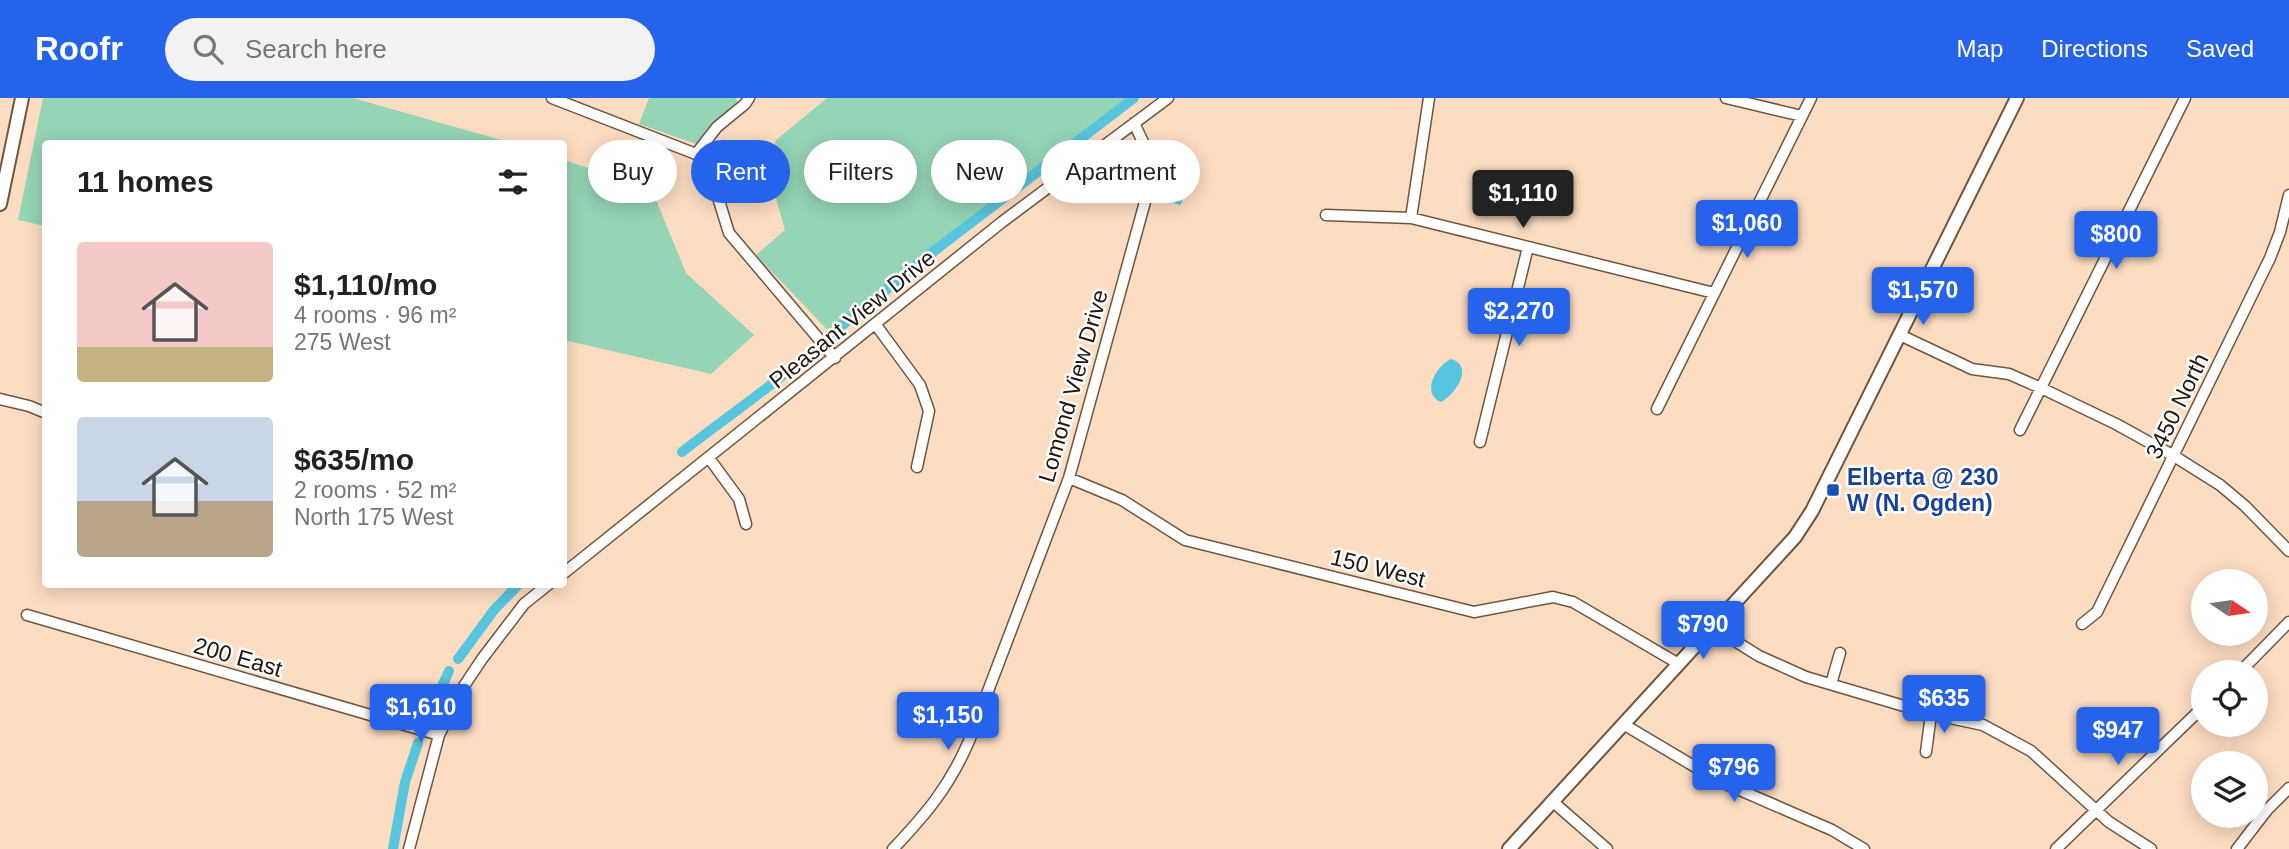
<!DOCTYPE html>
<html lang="en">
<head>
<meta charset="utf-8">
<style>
  :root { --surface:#fff; --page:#f2f2f2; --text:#222; --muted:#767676; --accent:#2563eb }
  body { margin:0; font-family:Helvetica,sans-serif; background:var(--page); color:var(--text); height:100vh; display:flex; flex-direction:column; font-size:26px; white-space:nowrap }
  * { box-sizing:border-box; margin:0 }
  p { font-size:23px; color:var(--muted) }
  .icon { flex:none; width:38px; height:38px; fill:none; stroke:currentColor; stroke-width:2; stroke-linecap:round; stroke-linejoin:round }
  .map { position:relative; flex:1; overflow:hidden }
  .panel { position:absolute; left:42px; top:42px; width:525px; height:448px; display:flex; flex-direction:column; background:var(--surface); border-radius:7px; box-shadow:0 4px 18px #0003 }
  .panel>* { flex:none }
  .guide { position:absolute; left:588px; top:42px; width:665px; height:63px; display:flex; gap:14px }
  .needle { width:46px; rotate:103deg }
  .fabs { position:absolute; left:2191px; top:471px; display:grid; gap:14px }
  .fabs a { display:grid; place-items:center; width:77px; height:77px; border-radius:50%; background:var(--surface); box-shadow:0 4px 18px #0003; font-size:35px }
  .price { position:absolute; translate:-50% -60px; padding:0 16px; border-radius:7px; background:var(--accent); color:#fff; font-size:23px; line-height:46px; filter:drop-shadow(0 2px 4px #0008) }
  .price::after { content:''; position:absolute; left:50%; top:42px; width:21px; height:16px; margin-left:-10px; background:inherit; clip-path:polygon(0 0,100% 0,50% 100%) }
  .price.active { background:#222; color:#fff }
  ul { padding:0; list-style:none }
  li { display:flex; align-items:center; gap:21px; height:175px; padding:0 35px }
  li span { display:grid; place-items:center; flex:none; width:196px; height:140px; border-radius:7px; color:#555 }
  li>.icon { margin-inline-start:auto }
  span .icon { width:84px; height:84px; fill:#fffc; stroke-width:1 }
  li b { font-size:30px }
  h2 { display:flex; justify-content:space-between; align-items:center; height:84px; padding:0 35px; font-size:30px }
  .tag { padding:0 24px; border-radius:32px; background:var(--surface); box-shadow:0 4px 18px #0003; font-size:24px; line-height:63px }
  .tag.active { background:var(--accent); color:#fff }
  header { display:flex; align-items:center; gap:42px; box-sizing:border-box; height:98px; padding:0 35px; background:var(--accent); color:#fff }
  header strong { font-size:33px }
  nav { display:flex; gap:38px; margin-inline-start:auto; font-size:24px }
  .search { width:490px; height:63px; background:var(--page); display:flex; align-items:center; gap:18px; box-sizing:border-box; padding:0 24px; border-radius:38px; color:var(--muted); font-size:26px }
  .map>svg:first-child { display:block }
  .green { fill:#95d4b5 }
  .water { fill:#58c5df }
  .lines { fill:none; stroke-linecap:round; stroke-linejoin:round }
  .canal { stroke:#58c5df; stroke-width:10 }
  .minor-casing { stroke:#70553e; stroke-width:13 }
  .major-casing { stroke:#70553e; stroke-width:16 }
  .minor { stroke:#fff; stroke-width:10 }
  .major { stroke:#fff; stroke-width:12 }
  .transit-dot { fill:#1a4fb4; stroke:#fff; stroke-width:2.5 }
  .labels { text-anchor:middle; stroke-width:5; stroke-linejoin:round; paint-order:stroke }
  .street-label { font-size:23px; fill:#22170e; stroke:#fff }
  .transit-label { font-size:23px; font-weight:bold; fill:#164399; stroke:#fff; text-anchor:start }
</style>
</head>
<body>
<header>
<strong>Roofr</strong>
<div class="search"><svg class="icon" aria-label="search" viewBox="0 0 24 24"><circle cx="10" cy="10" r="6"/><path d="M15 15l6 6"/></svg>Search here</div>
<nav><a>Map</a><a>Directions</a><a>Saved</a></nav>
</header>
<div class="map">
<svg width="2289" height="751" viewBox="0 0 2289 751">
  <rect width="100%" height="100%" fill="#fcddc2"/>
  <path class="green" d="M43,0H353L512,45L46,46L45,128L18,122Z
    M649,0H736L737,5L710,28L696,46L639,26Z
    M827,0H1130L835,240L756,157L785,132L767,69L776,42Z
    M564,62L616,79L654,97L686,175L754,237L711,276L564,242Z"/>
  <path class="water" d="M1180,83L1185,87L1181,107L1166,103C1166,92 1170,87 1180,83Z
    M1451,261C1475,268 1455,297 1441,304C1420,295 1437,267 1451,261Z"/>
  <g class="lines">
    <path class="canal" d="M831,236L929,157L1134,0
      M682,354C722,322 766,293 805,259
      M458,561L494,512L519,486
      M428,619L449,573
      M393,751L405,684L418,645"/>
    <defs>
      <path id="minor" d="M552,0L696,56L706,67L712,80L729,135L835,260
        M1726,0L1802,18
        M696,56L717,29L745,6L749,0
        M1326,117L1411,120L1714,195
        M1411,120L1429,0
        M876,227L920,287L929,313L917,369
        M1900,237L1972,271L2009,276L2041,290L2116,326L2174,358L2220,387L2245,408L2289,453
        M0,301L29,308L46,315
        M1657,311L1811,0
        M2020,332L2185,0
        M1480,344L1528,149
        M709,360L739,401L746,426
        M1069,380L1122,402L1185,442L1474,514L1553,499L1573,504L1679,566
        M564,475L1002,124L1168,0
        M27,517L439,637
        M2082,526L2097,514L2270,160L2280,134L2289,97
        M1711,528L1759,558L1806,579L1931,616L1983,627L2031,653L2109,724L2151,751
        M2240,574L2289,524
        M1831,586L1840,555
        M1623,626L1719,683L1832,732L1864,751
        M1926,654L1931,616
        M1552,703L1607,751
        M409,751L439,637L464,588L482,561L524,506L549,486
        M893,751C927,715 949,689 969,643L1069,380L1151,82V61L1134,25
        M2056,751L2203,609
        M2237,751L2267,712L2289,690"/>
      <path id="major" d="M0,106L22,0
        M1509,751L1795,439L1812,413L2017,0"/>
    </defs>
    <use href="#minor" class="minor-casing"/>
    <use href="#major" class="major-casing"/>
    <use href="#minor" class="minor"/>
    <use href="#major" class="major"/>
  </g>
  <rect class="transit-dot" x="1826" y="385" width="14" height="14" rx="3.5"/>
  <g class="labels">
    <g class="street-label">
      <text transform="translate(852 221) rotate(-39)" y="8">Pleasant View Drive</text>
      <text transform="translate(1073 288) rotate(-74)" y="8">Lomond View Drive</text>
      <text transform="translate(2177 308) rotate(-64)" y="8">3450 North</text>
      <text transform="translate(1378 470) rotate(14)" y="8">150 West</text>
      <text transform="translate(238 559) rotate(16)" y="8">200 East</text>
    </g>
    <g class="transit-label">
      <text x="1847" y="387">Elberta @ 230<tspan x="1847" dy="26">W (N. Ogden)</tspan></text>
    </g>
  </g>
</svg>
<div class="fabs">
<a><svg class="needle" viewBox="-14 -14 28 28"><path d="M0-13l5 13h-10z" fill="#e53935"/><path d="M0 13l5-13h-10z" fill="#767676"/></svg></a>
<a><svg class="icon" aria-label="locate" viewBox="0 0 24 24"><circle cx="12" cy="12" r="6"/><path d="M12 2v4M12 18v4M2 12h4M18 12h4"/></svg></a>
<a><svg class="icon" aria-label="layers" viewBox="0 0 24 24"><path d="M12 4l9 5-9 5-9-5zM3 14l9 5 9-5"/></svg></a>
</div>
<b class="price active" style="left:1523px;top:132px">$1,110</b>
<b class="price" style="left:1747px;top:162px">$1,060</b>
<b class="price" style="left:2116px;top:173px">$800</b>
<b class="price" style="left:1923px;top:229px">$1,570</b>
<b class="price" style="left:1519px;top:250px">$2,270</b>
<b class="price" style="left:1703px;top:563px">$790</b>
<b class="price" style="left:1944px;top:637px">$635</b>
<b class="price" style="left:421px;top:646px">$1,610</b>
<b class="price" style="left:948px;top:654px">$1,150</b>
<b class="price" style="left:2118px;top:669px">$947</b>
<b class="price" style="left:1734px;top:706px">$796</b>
<div class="guide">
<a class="tag">Buy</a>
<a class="tag active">Rent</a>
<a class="tag">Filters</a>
<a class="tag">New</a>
<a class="tag">Apartment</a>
</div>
<section class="panel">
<h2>11 homes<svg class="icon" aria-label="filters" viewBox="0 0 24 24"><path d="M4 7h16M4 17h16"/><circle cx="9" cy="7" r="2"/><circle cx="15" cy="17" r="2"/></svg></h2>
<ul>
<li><span style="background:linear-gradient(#f6c9c9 75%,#c2b280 0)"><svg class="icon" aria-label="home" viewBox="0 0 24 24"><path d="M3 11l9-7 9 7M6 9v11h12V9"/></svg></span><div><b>$1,110/mo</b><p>4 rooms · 96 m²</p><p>275 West</p></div></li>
<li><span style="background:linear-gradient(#c9d6e8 60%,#b9a48a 0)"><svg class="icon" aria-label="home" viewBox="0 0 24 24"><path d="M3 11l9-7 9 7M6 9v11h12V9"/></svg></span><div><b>$635/mo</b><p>2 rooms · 52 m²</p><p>North 175 West</p></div></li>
</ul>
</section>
</div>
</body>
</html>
